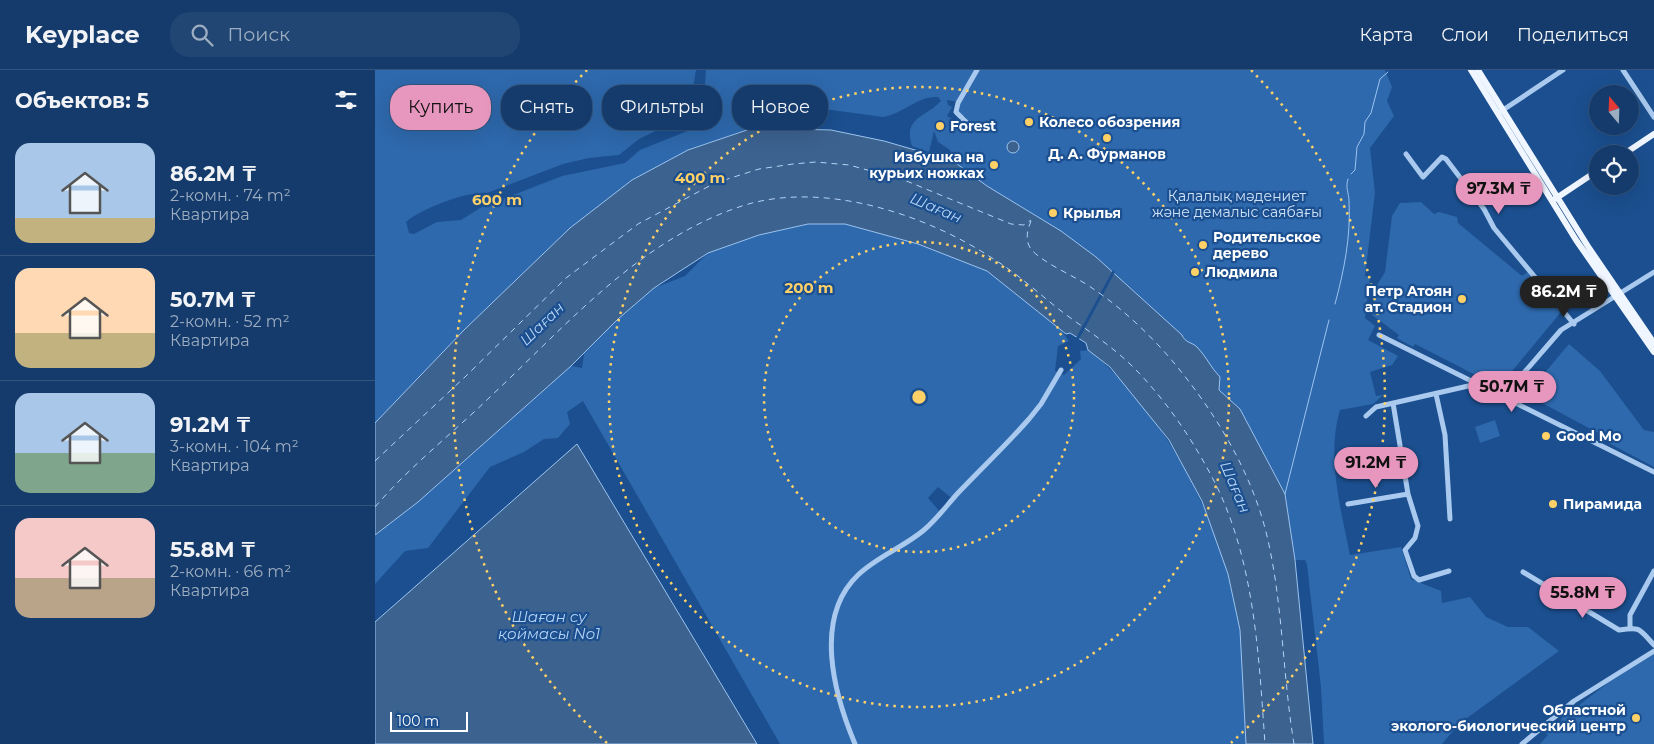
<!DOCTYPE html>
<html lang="ru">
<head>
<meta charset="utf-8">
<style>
  :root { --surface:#143b6b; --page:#214673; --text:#f1f3f6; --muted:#9dadc1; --line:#33557e; --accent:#e797bd }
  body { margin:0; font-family:Montserrat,sans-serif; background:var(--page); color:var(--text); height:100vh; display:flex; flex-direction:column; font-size:19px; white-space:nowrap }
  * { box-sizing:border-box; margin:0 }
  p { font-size:16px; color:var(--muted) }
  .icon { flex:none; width:28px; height:28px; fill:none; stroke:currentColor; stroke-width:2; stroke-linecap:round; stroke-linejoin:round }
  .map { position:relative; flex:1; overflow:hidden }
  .side { display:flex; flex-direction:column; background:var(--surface); width:375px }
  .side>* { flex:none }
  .guide { position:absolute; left:15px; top:15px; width:475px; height:45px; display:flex; gap:10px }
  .needle { width:32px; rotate:341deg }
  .tools { position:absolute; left:1214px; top:15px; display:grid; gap:10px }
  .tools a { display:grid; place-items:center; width:50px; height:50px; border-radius:50%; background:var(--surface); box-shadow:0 5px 20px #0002,0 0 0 1px var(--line); font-size:25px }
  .scale { position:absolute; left:15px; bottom:12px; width:78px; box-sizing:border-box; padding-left:5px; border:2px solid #fff; border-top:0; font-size:14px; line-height:18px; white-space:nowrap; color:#fff; -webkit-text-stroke:4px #1b4f8f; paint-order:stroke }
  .price { position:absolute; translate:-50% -42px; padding:0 11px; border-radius:18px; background:var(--accent); color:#111; font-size:16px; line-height:32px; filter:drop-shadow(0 1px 2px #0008) }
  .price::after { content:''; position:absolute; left:50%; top:30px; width:15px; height:11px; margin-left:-8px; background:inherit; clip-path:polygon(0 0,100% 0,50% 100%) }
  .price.selected { background:#222; color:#fff }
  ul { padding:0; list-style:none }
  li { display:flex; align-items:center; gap:15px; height:125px; padding:0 15px }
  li+li { border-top:1px solid var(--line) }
  li span { display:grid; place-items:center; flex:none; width:140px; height:100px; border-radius:15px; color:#555 }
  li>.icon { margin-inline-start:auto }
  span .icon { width:60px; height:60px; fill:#fffc; stroke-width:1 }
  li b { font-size:21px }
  h2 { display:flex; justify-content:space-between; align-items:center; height:60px; padding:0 15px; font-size:21px }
  .chip { padding:0 18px; border-radius:20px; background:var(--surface); box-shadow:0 5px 20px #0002,0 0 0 1px var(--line); font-size:18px; line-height:45px }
  .chip.selected { background:var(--accent); color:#111 }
  header { display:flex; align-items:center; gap:30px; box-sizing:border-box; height:70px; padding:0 25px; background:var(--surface); border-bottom:1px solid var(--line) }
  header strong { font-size:24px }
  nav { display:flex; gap:28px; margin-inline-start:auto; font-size:18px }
  .search { width:350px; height:45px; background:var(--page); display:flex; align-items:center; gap:12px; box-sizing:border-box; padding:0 18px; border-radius:20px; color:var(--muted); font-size:19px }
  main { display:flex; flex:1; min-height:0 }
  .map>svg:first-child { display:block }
  .green { fill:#2e69ad; fill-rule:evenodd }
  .water { fill:#3c6290; stroke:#9cc4f0 }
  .pier { fill:#1b4f8f }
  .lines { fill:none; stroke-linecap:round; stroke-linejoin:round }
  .stream { stroke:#9cc4f0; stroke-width:1 }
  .ferry { stroke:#b5d3f5; stroke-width:1; stroke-dasharray:6 5; stroke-linecap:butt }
  .minor { stroke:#a9c9ee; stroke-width:5 }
  .major { stroke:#f0f6ff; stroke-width:6 }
  .ring { fill:none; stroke:#ffd166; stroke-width:2.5; stroke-dasharray:2.5 5 }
  .poi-dot { fill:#ffd166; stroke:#1b4f8f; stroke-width:2 }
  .labels { text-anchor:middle; stroke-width:4.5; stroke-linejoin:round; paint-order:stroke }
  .poi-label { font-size:14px; font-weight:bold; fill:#fff; stroke:#1b4f8f; text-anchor:start }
  .park-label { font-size:14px; fill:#cfe3fa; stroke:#1b4f8f }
  .water-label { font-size:15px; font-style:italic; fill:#b5d3f5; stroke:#1b4f8f }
  .centre { fill:#ffd166; stroke:#1b4f8f; stroke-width:2.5 }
  .ring-label { font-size:15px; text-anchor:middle; font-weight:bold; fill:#ffd166; stroke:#1b4f8f; stroke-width:4.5; stroke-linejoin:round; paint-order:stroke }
</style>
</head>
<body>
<header>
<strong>Keyplace</strong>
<div class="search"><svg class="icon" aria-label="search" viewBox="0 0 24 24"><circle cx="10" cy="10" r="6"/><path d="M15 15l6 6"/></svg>Поиск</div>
<nav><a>Карта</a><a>Слои</a><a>Поделиться</a></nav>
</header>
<main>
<section class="side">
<h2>Объектов: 5<svg class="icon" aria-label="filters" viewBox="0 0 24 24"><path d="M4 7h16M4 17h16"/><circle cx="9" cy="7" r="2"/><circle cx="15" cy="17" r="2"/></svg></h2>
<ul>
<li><span style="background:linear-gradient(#a9c7e8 75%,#c2b280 0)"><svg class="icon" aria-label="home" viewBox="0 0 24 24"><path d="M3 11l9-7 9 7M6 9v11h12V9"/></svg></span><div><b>86.2M ₸</b><p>2-комн. · 74 m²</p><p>Квартира</p></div></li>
<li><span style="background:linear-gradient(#ffd9b3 65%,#c2b280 0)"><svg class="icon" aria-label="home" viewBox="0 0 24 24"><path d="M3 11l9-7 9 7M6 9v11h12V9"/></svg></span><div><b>50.7M ₸</b><p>2-комн. · 52 m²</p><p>Квартира</p></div></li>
<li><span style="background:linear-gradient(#a9c7e8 60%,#7fa58c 0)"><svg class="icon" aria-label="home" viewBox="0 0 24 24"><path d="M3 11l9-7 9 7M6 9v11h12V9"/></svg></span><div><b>91.2M ₸</b><p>3-комн. · 104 m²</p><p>Квартира</p></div></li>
<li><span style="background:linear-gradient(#f6c9c9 60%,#b9a48a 0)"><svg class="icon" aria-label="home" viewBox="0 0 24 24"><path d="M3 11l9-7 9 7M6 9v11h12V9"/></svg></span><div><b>55.8M ₸</b><p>2-комн. · 66 m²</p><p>Квартира</p></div></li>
</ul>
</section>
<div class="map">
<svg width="1279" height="674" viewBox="0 0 1279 674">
  <rect width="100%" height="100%" fill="#1b4f8f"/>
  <path class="green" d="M0,0H321L317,24L311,35L310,47L264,69L244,85L214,88L188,94L112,123C92,121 46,139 31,152L34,163L39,164L62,152L86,150L105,138L187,106L250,93L265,80L320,58L332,48L321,41L330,16L331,0H1010L1017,17L1012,31L1019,46L995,78L1000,123L990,206L995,207L990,248L1000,256L993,270L1023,286L1017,295L995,302L1001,326L1008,325L998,334L965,340C951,387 966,439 975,485L1026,477L1036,509L1066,521L1067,533L1095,527L1111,547L1133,557H1153L1184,581L1084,654L1067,674H949L946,617L932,495L930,490H920L910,424L865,339L844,320L845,307C831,293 827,279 809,270L721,187L686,161L612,116L578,91L575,80L563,72L559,61L554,82L537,76C528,47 550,48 566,31L563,27C542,26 528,44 508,47L442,38L440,58H378L313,80L257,110L195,158L89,260L0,353ZM572,30L584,32L583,41L587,46L591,47L588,55L572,46L577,37L573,35Z
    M1046,132L1059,144L1064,142L1082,147L1083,153L1147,206L1153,202L1186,242L1124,317L1040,274L1038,277L1022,268L1024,265L997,245L1002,215L1010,202L1017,146L1025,133Z
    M433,154H470L543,174L612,201L685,259L694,271L683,276L680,301L689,305L706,289L705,281L713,280C791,340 853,464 865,561C869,598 869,637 871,674H405L208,331L192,342L195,354L183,368L169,369L149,382L115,397L53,478L30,481L0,514V465L43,432L196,296L207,298L209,284L243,249L279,218L310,206L333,183L384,165ZM563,417L578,429L566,443L553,428Z
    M1194,274L1225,301L1269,360L1279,362V397L1226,369L1227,365L1223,363L1158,328L1146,331L1134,326L1143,314L1157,318Z
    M1120,350L1125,366L1105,373L1100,357Z
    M1279,584V674H1165L1173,665L1171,663L1186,651L1188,644L1197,638L1199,639L1234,612Z"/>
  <path class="water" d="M378,58L456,60L509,71L578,91L612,116L686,161L721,187L807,265C810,273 817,272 822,277C831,286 836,298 845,307L844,320L865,339L910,424L920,490L938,674H871L865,560L853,504L827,431L794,370L735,297L713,280L711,273L695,263L691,264L612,201L543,174L470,154H433L384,165L333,183L279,218L243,249L196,296L43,432L0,465V353L89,260L195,158L257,110L313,80Z
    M632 77a6 6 0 1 1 12 0a6 6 0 1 1-12 0Z
    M202,374L382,674H0V552Z"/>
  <path class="pier" d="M738,200L740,202L703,271L700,270Z"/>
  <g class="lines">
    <path class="stream" d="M976,104L980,100L982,77L989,64L990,52L996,43L1005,9L1013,2
      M960,234C969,201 976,166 974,131C974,123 970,118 973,109
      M910,424L954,250"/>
    <path class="ferry" d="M656,151C652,160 650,171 656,179C667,193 702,207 717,218C750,240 783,272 808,304C847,353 881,412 894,475C908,540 908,608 919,674
      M0,391L91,306L191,208L263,154L340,113L384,99L418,94L441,92L474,95L529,110L636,154L649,155L656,150
      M0,437C34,397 78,363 116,326C193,254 266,168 370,135C449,111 550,144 617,188C640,202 660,220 681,237C705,256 732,272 755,294C791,329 821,374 843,419C880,497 884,589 890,674"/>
    <path class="minor" d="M1248,0L1279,47
      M1125,42L1188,0
      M592,53L581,42L583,33L602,0
      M1031,84L1048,107L1067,87L1071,89L1109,139L1119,158L1199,254
      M1004,265L1279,402
      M1061,324L1070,365L1075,449
      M1128,327L1186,260L1279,202
      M1018,333L1033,424L1043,456L1040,468L1030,480L1039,506L1044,510L1074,501
      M991,346L1001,337L1102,314
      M973,434L1033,424
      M1148,502L1244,560C1267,557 1263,558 1279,575
      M1255,557V545L1279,501
      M480,674C459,624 438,548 483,505C503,486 529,477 549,460C562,449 572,435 583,423C607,398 631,375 654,349L666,334L686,300
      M1147,674L1199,631L1279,581"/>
    <path class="major" d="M1096,0L1201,170L1279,282
      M1103,0L1214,178L1279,273
      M1249,84L1279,64
      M1180,129L1222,101"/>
  </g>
  <g class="ring">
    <circle cx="544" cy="327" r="155"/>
    <circle cx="544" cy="327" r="310"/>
    <path d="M232 673A466 466 0 0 1 212 0M876 0A466 466 0 0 1 856 673"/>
  </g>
  <g class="poi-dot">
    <circle cx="654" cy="52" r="5"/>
    <circle cx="565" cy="56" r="5"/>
    <circle cx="732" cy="68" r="5"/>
    <circle cx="619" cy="95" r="5"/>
    <circle cx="678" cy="143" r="5"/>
    <circle cx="828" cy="175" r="5"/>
    <circle cx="820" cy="202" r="5"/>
    <circle cx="1087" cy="229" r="5"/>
    <circle cx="1171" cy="366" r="5"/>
    <circle cx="1178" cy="434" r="5"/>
    <circle cx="1261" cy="648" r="5"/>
  </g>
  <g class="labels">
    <g class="poi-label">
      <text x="664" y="57">Колесо обозрения</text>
      <text x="575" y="61">Forest</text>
      <text x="732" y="89" text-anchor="middle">Д. А. Фурманов</text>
      <text x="609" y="92" text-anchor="end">Избушка на<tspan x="609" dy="16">курьих ножках</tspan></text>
      <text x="688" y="148">Крылья</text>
      <text x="838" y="172">Родительское<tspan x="838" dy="16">дерево</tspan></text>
      <text x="830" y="207">Людмила</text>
      <text x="1077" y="226" text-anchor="end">Петр Атоян<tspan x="1077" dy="16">ат. Стадион</tspan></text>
      <text x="1181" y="371">Good Mo</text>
      <text x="1188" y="439">Пирамида</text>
      <text x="1251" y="645" text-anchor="end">Областной<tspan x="1251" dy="16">эколого-биологический центр</tspan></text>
    </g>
    <g class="park-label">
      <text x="862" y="131">Қалалық мәдениет<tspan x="862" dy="16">және демалыс саябағы</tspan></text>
    </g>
    <g class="water-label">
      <text transform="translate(561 138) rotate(23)" y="5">Шаған</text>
      <text transform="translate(167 254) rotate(-44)" y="5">Шаған</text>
      <text transform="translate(860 417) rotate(67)" y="5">Шаған</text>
      <text x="174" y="552">Шаған су<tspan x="174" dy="17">қоймасы No1</tspan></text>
    </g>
  </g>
  <circle cx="544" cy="327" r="8" class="centre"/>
  <g class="ring-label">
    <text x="325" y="113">400 m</text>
    <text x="122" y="135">600 m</text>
    <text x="434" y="223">200 m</text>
  </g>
</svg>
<div class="tools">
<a><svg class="needle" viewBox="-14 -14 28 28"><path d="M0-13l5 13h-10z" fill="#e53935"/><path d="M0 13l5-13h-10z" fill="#9dadc1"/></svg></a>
<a><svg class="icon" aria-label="locate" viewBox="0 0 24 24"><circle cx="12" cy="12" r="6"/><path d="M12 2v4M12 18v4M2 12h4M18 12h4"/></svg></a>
</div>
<div class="scale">100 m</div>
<b class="price" style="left:1124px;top:145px">97.3M ₸</b>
<b class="price selected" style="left:1189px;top:248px">86.2M ₸</b>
<b class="price" style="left:1137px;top:343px">50.7M ₸</b>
<b class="price" style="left:1001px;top:419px">91.2M ₸</b>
<b class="price" style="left:1208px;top:549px">55.8M ₸</b>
<div class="guide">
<a class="chip selected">Купить</a>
<a class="chip">Снять</a>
<a class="chip">Фильтры</a>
<a class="chip">Новое</a>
</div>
</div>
</main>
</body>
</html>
